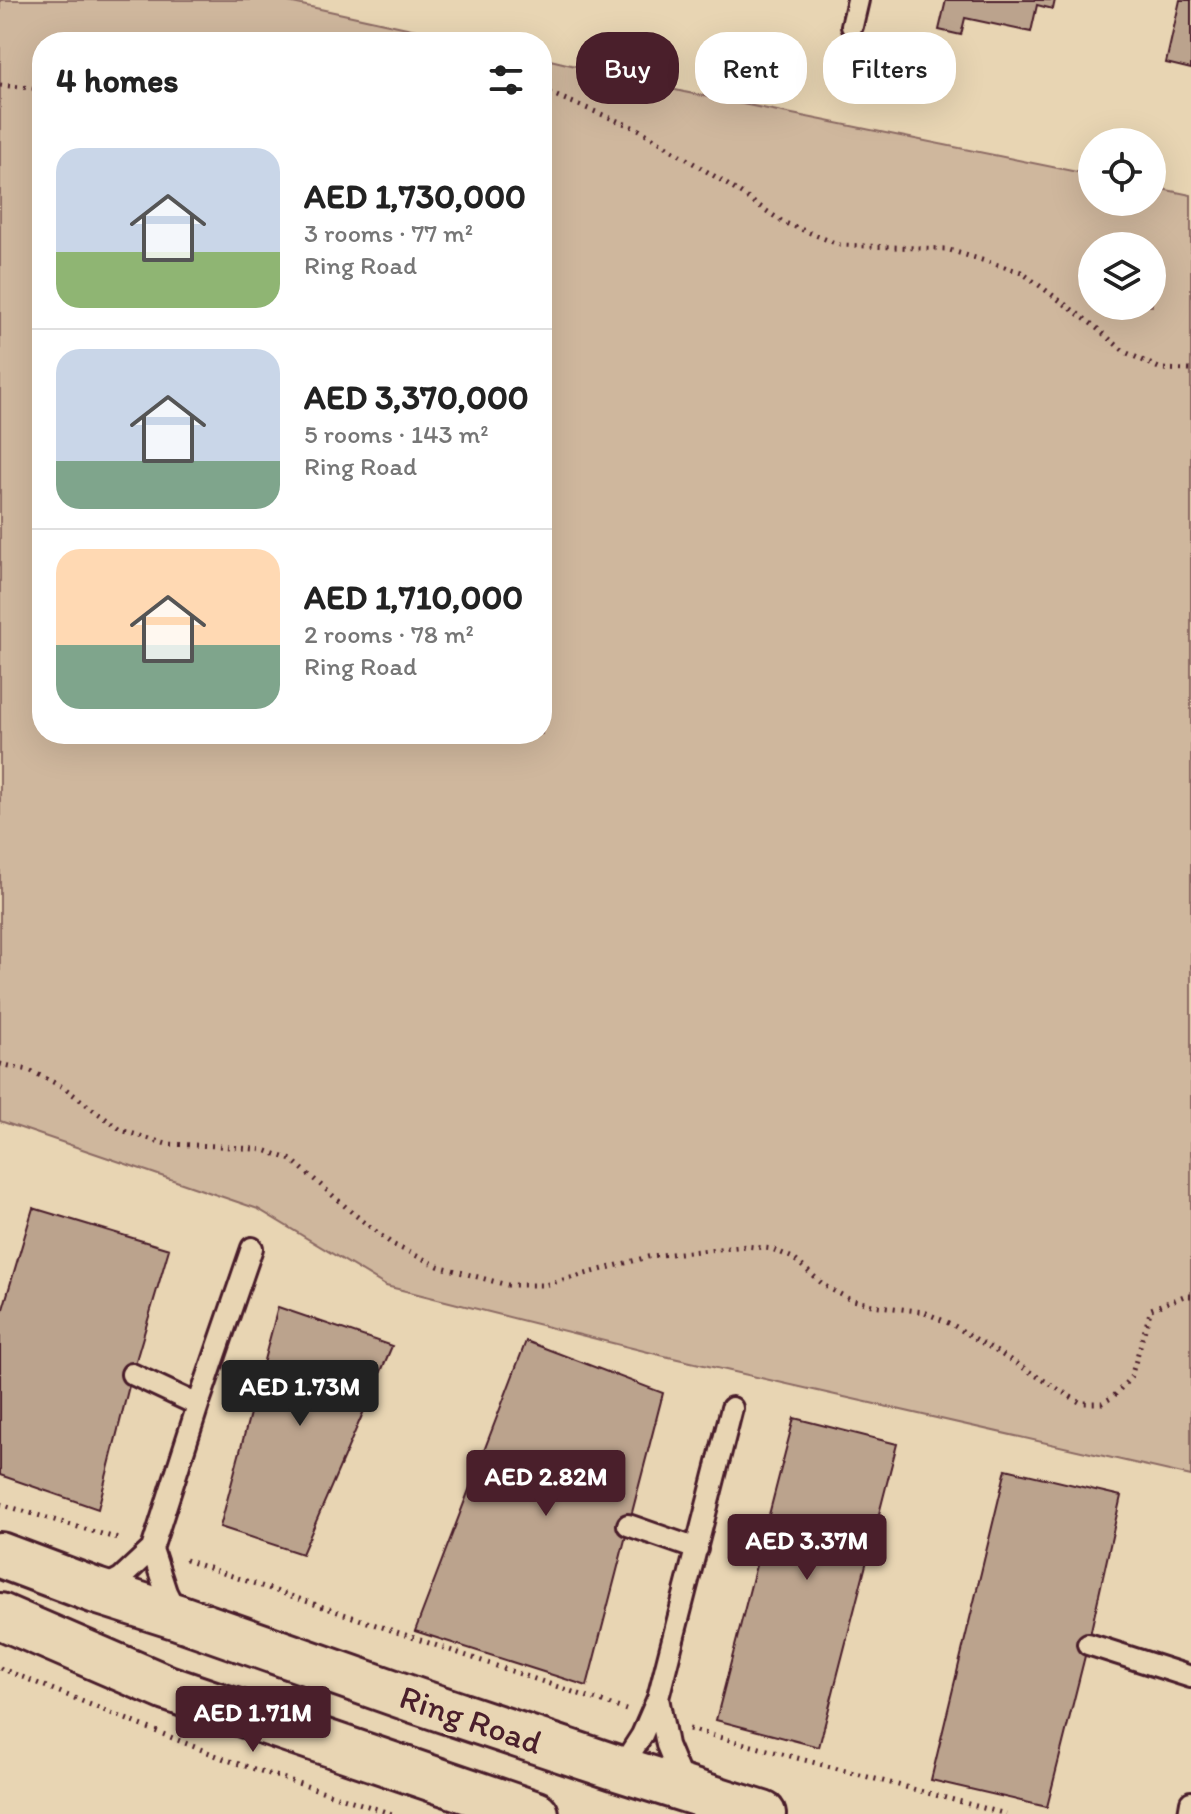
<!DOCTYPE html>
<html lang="en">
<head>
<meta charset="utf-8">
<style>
  :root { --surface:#fff; --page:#f2f2f2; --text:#222; --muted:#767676; --line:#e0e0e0; --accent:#4a1f2b }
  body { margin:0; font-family:Itim,sans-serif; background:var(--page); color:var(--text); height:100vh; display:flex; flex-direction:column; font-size:30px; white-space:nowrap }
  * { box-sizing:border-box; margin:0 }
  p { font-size:26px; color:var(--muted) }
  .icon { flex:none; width:44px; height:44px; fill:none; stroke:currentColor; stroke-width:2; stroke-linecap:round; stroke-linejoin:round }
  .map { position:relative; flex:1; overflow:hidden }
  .panel { position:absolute; left:32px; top:32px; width:520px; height:712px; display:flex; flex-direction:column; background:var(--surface); border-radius:32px; box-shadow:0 8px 32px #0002 }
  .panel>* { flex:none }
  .hud { position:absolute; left:576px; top:32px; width:494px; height:72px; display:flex; gap:16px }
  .controls { position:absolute; left:1078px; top:128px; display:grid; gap:16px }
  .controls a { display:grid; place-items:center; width:88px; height:88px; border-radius:50%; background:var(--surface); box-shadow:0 8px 32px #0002; font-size:40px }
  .price { position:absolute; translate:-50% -68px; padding:0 18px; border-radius:8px; background:var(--accent); color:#fff; font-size:26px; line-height:52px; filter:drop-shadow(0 2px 4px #0008) }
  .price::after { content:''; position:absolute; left:50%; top:48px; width:24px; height:18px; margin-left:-12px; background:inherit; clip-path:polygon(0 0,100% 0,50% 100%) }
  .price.current { background:#222; color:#fff }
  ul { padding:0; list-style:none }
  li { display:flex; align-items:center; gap:24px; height:200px; padding:0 24px }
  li+li { border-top:2px solid var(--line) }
  li span { display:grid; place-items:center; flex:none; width:224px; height:160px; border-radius:24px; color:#555 }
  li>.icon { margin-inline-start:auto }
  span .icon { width:96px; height:96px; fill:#fffc; stroke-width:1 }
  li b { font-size:34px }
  h2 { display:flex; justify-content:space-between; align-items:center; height:96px; padding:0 24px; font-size:34px }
  .tag { padding:0 28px; border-radius:32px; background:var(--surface); box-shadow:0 8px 32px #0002; font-size:28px; line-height:72px }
  .tag.current { background:var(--accent); color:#fff }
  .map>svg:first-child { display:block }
  .green { fill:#cfb79d; stroke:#8c6b64; stroke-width:2; fill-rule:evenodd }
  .building { fill:#bba38d; stroke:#4a1f2b; stroke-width:2 }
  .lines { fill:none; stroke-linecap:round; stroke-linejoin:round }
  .service-casing { stroke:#4a1f2b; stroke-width:26 }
  .tertiary-casing { stroke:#4a1f2b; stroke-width:50 }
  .path { stroke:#4a1f2b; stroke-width:5; stroke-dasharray:2 6; stroke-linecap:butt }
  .service { stroke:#e8d5b3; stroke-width:20 }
  .tertiary { stroke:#e8d5b3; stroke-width:44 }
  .labels { text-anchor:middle; stroke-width:7; stroke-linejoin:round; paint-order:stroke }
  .street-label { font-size:34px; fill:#4a1f2b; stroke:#e8d5b3 }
</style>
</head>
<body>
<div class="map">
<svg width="1191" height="1814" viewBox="0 0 1191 1814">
  <rect width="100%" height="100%" fill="#e8d5b3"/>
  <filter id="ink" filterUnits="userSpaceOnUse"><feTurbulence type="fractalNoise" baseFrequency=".0125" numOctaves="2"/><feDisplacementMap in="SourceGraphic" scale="16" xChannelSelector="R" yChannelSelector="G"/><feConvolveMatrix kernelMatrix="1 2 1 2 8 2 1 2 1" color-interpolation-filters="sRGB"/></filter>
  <g filter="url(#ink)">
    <path class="green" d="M0,0H279L471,42H42V734H542V58L684,92L1092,175V202H1152V187L1191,195V1476L660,1355L386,1286L258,1209L0,1121ZM1152,246V306H1092V246Z"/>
    <path class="building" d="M946,0H1055L1053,9L1037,5L1031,32L965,18L961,35L939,30Z
      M1180,0H1191V69L1166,63Z
      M33,1208L169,1249L132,1374L98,1509L0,1475V1319Z
      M278,1307L392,1346L302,1554L220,1527Z
      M526,1341L663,1393L587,1686L415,1631Z
      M794,1418L897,1444L819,1747L716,1720Z
      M1006,1469L1121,1496L1088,1644L1047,1807L931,1780Z"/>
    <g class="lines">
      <defs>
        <path id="service" d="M852,26L858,0
          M132,1374L198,1405
          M628,1525L697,1549
          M152,1549L166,1592L176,1612
          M100,1589L121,1578L152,1549L198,1405L252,1248
          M1088,1644L1191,1677
          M658,1698L667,1745L684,1786
          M620,1769L642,1735L658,1698L732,1408
          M1189,1814L1191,1802"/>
        <path id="tertiary" d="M0,1555L96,1591L178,1617L417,1701L620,1769L763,1814
          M0,1616L167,1688L536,1814"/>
      </defs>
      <use href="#service" class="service-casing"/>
      <use href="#tertiary" class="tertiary-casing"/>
      <path class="path" d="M0,85L42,89
        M542,90L640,130L719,179L783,222L840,245L946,249L1021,272L1093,325L1125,352L1161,369L1191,370
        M0,1064L29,1070L63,1087L121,1130L166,1144L219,1146L264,1150L292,1160L354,1214L392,1244L438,1266L507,1285H545L651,1256L747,1246L772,1249L793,1258L825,1286L849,1299L872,1305L924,1312L953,1325L1081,1403H1102L1113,1397L1131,1377L1151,1309L1184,1296H1191
        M0,1504L122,1540
        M185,1560L626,1710
        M0,1668L227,1760L392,1814
        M689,1729L1006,1814"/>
      <use href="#service" class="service"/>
      <use href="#tertiary" class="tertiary"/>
    </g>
  </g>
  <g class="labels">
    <g class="street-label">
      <text transform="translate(471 1719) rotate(19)" y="12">Ring Road</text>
    </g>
  </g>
</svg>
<div class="controls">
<a><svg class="icon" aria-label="locate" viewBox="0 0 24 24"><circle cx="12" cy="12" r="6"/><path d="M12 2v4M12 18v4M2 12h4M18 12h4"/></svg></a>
<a><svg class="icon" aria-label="layers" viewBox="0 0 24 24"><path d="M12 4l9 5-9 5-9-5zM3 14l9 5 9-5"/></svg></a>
</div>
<b class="price current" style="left:300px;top:1428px">AED 1.73M</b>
<b class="price" style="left:546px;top:1518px">AED 2.82M</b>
<b class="price" style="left:807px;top:1582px">AED 3.37M</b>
<b class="price" style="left:253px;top:1754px">AED 1.71M</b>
<div class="hud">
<a class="tag current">Buy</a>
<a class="tag">Rent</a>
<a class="tag">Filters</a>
</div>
<section class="panel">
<h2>4 homes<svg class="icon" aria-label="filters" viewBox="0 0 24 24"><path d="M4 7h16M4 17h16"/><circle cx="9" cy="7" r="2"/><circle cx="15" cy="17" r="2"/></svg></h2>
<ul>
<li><span style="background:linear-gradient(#c9d6e8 65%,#8fb573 0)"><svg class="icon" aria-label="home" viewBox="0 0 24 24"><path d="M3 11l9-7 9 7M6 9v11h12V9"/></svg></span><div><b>AED 1,730,000</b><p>3 rooms · 77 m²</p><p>Ring Road</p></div></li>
<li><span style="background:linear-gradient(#c9d6e8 70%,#7fa58c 0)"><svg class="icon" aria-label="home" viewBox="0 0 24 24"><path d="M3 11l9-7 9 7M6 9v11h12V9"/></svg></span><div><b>AED 3,370,000</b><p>5 rooms · 143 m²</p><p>Ring Road</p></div></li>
<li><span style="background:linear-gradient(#ffd9b3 60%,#7fa58c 0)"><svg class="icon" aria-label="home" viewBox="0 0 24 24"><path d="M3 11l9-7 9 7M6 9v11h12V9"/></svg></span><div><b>AED 1,710,000</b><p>2 rooms · 78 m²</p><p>Ring Road</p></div></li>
</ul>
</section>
</div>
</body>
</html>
